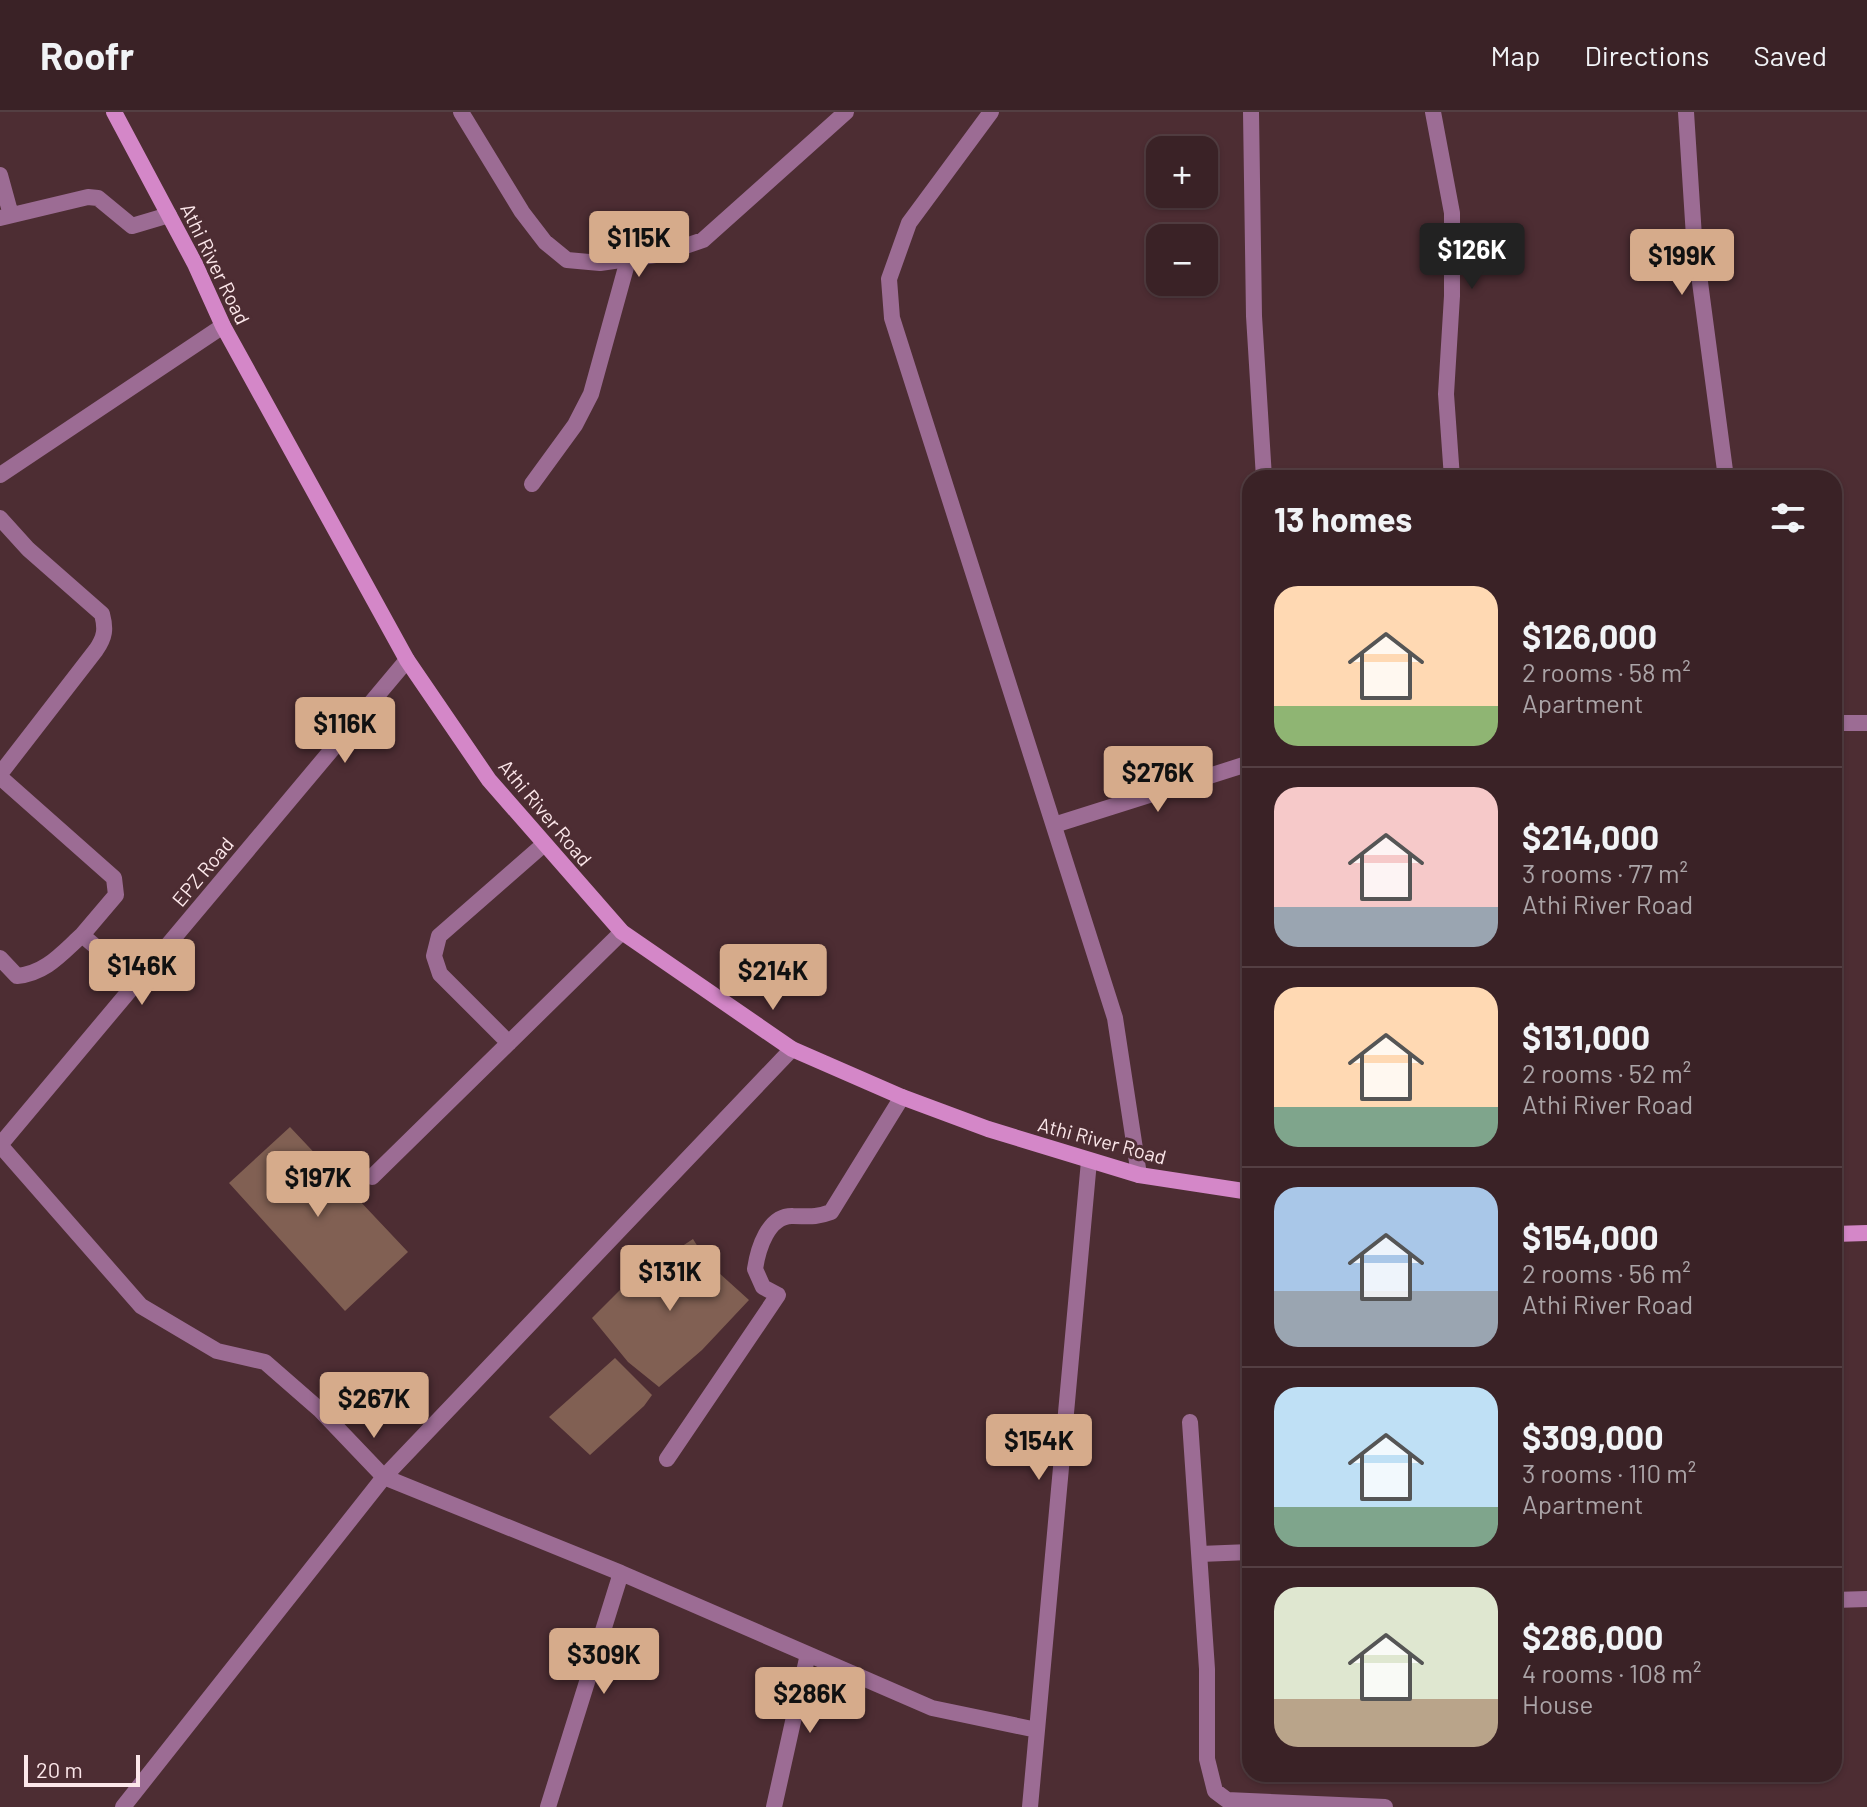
<!DOCTYPE html>
<html lang="en">
<head>
<meta charset="utf-8">
<style>
  :root { --surface:#3a2226; --page:#452f32; --text:#f1f3f6; --muted:#aba4a7; --line:#543f43; --accent:#d6ab8b }
  body { margin:0; font-family:Barlow,sans-serif; background:var(--page); color:var(--text); height:100vh; display:flex; flex-direction:column; font-size:30px; white-space:nowrap }
  * { box-sizing:border-box; margin:0 }
  p { font-size:26px; color:var(--muted) }
  .icon { flex:none; width:44px; height:44px; fill:none; stroke:currentColor; stroke-width:2; stroke-linecap:round; stroke-linejoin:round }
  .map { position:relative; flex:1; overflow:hidden }
  .side { position:absolute; left:1242px; top:358px; width:600px; height:1312px; display:flex; flex-direction:column; background:var(--surface); border-radius:24px; box-shadow:0 2px 6px #0004,0 0 0 2px var(--line) }
  .side>* { flex:none }
  .tools { position:absolute; left:1146px; top:24px; display:grid; gap:16px }
  .tools a { display:grid; place-items:center; width:72px; height:72px; border-radius:16px; background:var(--surface); box-shadow:0 2px 6px #0004,0 0 0 2px var(--line); font-size:40px }
  .scale { position:absolute; left:24px; bottom:20px; width:116px; box-sizing:border-box; padding-left:8px; border:4px solid #fce7ea; border-top:0; font-size:22px; line-height:28px; white-space:nowrap; color:#fce7ea; -webkit-text-stroke:6px #4d2d33; paint-order:stroke }
  .price { position:absolute; translate:-50% -68px; padding:0 18px; border-radius:8px; background:var(--accent); color:#111; font-size:26px; line-height:52px; filter:drop-shadow(0 2px 4px #0008) }
  .price::after { content:''; position:absolute; left:50%; top:48px; width:24px; height:18px; margin-left:-12px; background:inherit; clip-path:polygon(0 0,100% 0,50% 100%) }
  .price.current { background:#222; color:#fff }
  ul { padding:0; list-style:none }
  li { display:flex; align-items:center; gap:24px; height:200px; padding:0 32px }
  li+li { border-top:2px solid var(--line) }
  li span { display:grid; place-items:center; flex:none; width:224px; height:160px; border-radius:24px; color:#555 }
  li>.icon { margin-inline-start:auto }
  span .icon { width:96px; height:96px; fill:#fffc; stroke-width:1 }
  li b { font-size:34px }
  h2 { display:flex; justify-content:space-between; align-items:center; height:96px; padding:0 32px; font-size:34px }
  header { display:flex; align-items:center; gap:48px; box-sizing:border-box; height:112px; padding:0 40px; background:var(--surface); border-bottom:2px solid var(--line) }
  header strong { font-size:38px }
  nav { display:flex; gap:44px; margin-inline-start:auto; font-size:28px }
  .map>svg:first-child { display:block }
  .building { fill:#816053 }
  .lines { fill:none; stroke-linecap:round; stroke-linejoin:round }
  .lane { stroke:#9c6c94; stroke-width:16 }
  .street { stroke:#9c6c94; stroke-width:16 }
  .secondary { stroke:#d487c8; stroke-width:16 }
  .labels { text-anchor:middle; stroke-width:6; stroke-linejoin:round; paint-order:stroke }
  .street-label { font-size:20px; fill:#fce7ea; stroke:#4d2d33 }
</style>
</head>
<body>
<header>
<strong>Roofr</strong>
<nav><a>Map</a><a>Directions</a><a>Saved</a></nav>
</header>
<div class="map">
<svg width="1867" height="1695" viewBox="0 0 1867 1695">
  <rect width="100%" height="100%" fill="#4d2d33"/>
  <path class="building" d="M290,1015L408,1140L345,1199L229,1071Z
    M693,1127L708,1151L749,1188L702,1238L659,1275L628,1250L592,1206L629,1169Z
    M615,1246L652,1283L644,1294L590,1343L549,1305Z"/>
  <g class="lines">
    <path class="lane" d="M0,63L11,103
      M0,106L88,85L98,86L132,114L169,103
      M0,363L223,214
      M532,372L575,313L591,282L628,148
      M0,406L28,437L102,502C106,517 105,525 96,538L0,662
      M0,665L114,766L116,783L82,823
      M0,846L17,864C46,861 61,842 82,823L137,870
      M509,931L440,862L434,844L439,824L543,733
      M372,1065L622,820"/>
    <path class="street" d="M461,0L522,100L545,130L567,148L600,151L662,142L703,128L846,0
      M991,0L909,111L889,167L892,206L1115,906L1139,1063
      M1251,0L1254,204L1264,366
      M1433,0L1452,101V184L1446,282L1452,366
      M1686,0L1694,125L1726,366
      M1834,611H1867
      M1054,713L1250,651
      M792,937L384,1365L621,1461L932,1596L1037,1618
      M1190,1310L1207,1557V1647L1215,1679L1227,1688L1385,1695
      M667,1347L778,1183L763,1175L755,1157C758,1137 768,1103 793,1104C808,1104 815,1106 831,1100L902,985
      M1200,1442L1250,1440
      M1834,1488L1867,1487
      M123,1695L384,1365L320,1298L265,1250L217,1239L141,1194L0,1033L407,548
      M548,1695L621,1461
      M774,1695L808,1542
      M1030,1695L1089,1049"/>
    <path class="secondary" d="M114,0L195,152L223,214L407,548L489,668L622,820L792,937L902,985L988,1017L1139,1063L1250,1080
      M1834,1122L1867,1121"/>
  </g>
  <g class="labels">
    <g class="street-label">
      <text transform="translate(215 152) rotate(64)" y="7">Athi River Road</text>
      <text transform="translate(545 701) rotate(50)" y="7">Athi River Road</text>
      <text transform="translate(203 760) rotate(-50)" y="7">EPZ Road</text>
      <text transform="translate(1102 1029) rotate(15)" y="7">Athi River Road</text>
    </g>
  </g>
</svg>
<div class="tools">
<a>+</a>
<a>−</a>
</div>
<div class="scale">20 m</div>
<b class="price" style="left:639px;top:167px">$115K</b>
<b class="price current" style="left:1472px;top:179px">$126K</b>
<b class="price" style="left:1682px;top:185px">$199K</b>
<b class="price" style="left:345px;top:653px">$116K</b>
<b class="price" style="left:1158px;top:702px">$276K</b>
<b class="price" style="left:142px;top:895px">$146K</b>
<b class="price" style="left:773px;top:900px">$214K</b>
<b class="price" style="left:318px;top:1107px">$197K</b>
<b class="price" style="left:670px;top:1201px">$131K</b>
<b class="price" style="left:374px;top:1328px">$267K</b>
<b class="price" style="left:1039px;top:1370px">$154K</b>
<b class="price" style="left:604px;top:1584px">$309K</b>
<b class="price" style="left:810px;top:1623px">$286K</b>
<section class="side">
<h2>13 homes<svg class="icon" aria-label="filters" viewBox="0 0 24 24"><path d="M4 7h16M4 17h16"/><circle cx="9" cy="7" r="2"/><circle cx="15" cy="17" r="2"/></svg></h2>
<ul>
<li><span style="background:linear-gradient(#ffd9b3 75%,#8fb573 0)"><svg class="icon" aria-label="home" viewBox="0 0 24 24"><path d="M3 11l9-7 9 7M6 9v11h12V9"/></svg></span><div><b>$126,000</b><p>2 rooms · 58 m²</p><p>Apartment</p></div></li>
<li><span style="background:linear-gradient(#f6c9c9 75%,#9aa5b1 0)"><svg class="icon" aria-label="home" viewBox="0 0 24 24"><path d="M3 11l9-7 9 7M6 9v11h12V9"/></svg></span><div><b>$214,000</b><p>3 rooms · 77 m²</p><p>Athi River Road</p></div></li>
<li><span style="background:linear-gradient(#ffd9b3 75%,#7fa58c 0)"><svg class="icon" aria-label="home" viewBox="0 0 24 24"><path d="M3 11l9-7 9 7M6 9v11h12V9"/></svg></span><div><b>$131,000</b><p>2 rooms · 52 m²</p><p>Athi River Road</p></div></li>
<li><span style="background:linear-gradient(#a9c7e8 65%,#9aa5b1 0)"><svg class="icon" aria-label="home" viewBox="0 0 24 24"><path d="M3 11l9-7 9 7M6 9v11h12V9"/></svg></span><div><b>$154,000</b><p>2 rooms · 56 m²</p><p>Athi River Road</p></div></li>
<li><span style="background:linear-gradient(#bfe0f5 75%,#7fa58c 0)"><svg class="icon" aria-label="home" viewBox="0 0 24 24"><path d="M3 11l9-7 9 7M6 9v11h12V9"/></svg></span><div><b>$309,000</b><p>3 rooms · 110 m²</p><p>Apartment</p></div></li>
<li><span style="background:linear-gradient(#dfe7d0 70%,#b9a48a 0)"><svg class="icon" aria-label="home" viewBox="0 0 24 24"><path d="M3 11l9-7 9 7M6 9v11h12V9"/></svg></span><div><b>$286,000</b><p>4 rooms · 108 m²</p><p>House</p></div></li>
</ul>
</section>
</div>
</body>
</html>
